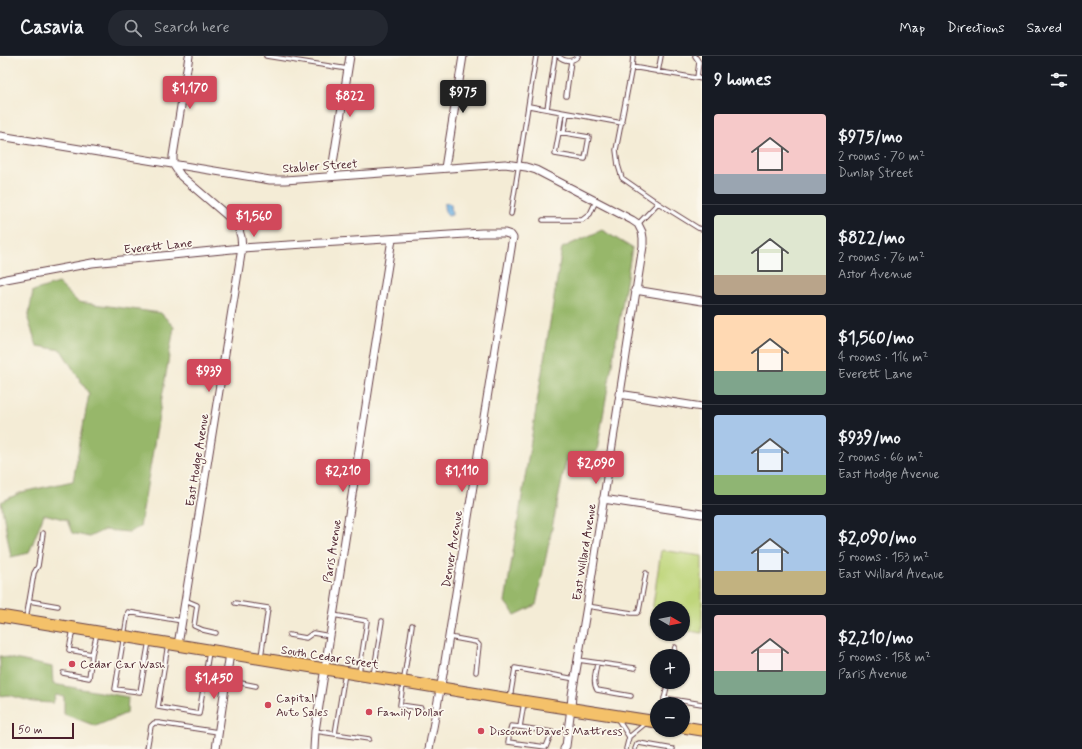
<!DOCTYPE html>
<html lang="en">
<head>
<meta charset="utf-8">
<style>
  :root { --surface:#171b24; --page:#242831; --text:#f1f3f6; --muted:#9ea1a6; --line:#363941; --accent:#d1495b }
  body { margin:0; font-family:Mynerve,sans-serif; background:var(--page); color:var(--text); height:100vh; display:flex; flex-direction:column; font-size:15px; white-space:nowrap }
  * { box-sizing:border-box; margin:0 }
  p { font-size:13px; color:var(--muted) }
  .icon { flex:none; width:22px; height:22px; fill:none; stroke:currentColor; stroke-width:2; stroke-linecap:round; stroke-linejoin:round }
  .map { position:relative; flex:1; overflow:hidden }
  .side { display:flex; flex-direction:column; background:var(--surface); width:380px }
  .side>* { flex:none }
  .needle { width:26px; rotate:99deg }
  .controls { position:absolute; left:650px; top:545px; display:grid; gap:8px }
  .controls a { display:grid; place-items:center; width:40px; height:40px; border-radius:50%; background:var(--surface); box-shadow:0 1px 3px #0004; font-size:20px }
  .scale { position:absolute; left:12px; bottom:10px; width:62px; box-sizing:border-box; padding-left:4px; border:2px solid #4a1f2b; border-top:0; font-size:11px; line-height:14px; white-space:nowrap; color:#4a1f2b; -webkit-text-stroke:3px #fbf7ec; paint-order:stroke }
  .price { position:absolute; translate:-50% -34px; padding:0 9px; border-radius:4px; background:var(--accent); color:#fff; font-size:13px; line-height:26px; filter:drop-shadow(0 1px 2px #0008) }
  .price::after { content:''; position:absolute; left:50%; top:24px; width:12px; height:9px; margin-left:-6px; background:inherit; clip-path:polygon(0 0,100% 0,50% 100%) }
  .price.active { background:#222; color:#fff }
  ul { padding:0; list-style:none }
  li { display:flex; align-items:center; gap:12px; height:100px; padding:0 12px }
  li+li { border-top:1px solid var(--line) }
  li span { display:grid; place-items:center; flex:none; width:112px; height:80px; border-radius:4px; color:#555 }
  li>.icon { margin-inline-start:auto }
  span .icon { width:48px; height:48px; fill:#fffc; stroke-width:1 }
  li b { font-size:17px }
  h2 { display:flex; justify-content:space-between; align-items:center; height:48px; padding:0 12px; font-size:17px }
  header { display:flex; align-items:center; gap:24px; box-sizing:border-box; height:56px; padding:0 20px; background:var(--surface); border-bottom:1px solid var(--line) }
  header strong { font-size:19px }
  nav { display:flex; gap:22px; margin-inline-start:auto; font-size:14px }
  .search { width:280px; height:36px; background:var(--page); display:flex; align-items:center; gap:10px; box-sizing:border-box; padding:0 14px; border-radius:22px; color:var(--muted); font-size:15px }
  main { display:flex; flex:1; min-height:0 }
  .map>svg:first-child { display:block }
  .green { fill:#bfd67b; stroke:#847a53 }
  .forest { fill:#97b76b; stroke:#706b4b }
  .water { fill:#6baddf; stroke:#5a6685 }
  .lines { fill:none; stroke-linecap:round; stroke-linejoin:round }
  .lane-casing { stroke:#643e45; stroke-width:5.5 }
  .street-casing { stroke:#643e45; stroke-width:9 }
  .primary-casing { stroke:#643e45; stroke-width:13 }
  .lane { stroke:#fff; stroke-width:3.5 }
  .street { stroke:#fff; stroke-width:7 }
  .primary { stroke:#f4c16a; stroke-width:11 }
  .poi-dot { fill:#d1495b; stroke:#fbf7ec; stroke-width:1.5 }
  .labels { text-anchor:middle; stroke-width:3.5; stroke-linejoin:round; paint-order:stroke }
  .street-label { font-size:12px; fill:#4a1f2b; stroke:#fbf7ec }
  .poi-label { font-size:12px; fill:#4a1f2b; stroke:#fbf7ec; text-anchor:start }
</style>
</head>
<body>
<header>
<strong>Casavia</strong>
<div class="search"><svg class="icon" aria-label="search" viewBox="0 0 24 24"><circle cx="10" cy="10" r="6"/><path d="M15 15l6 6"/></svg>Search here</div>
<nav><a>Map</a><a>Directions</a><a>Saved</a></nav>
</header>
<main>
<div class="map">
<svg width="702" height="693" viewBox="0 0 702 693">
  <rect width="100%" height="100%" fill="#fbf7ec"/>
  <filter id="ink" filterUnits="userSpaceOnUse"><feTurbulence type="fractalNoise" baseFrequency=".025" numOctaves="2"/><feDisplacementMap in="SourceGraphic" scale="8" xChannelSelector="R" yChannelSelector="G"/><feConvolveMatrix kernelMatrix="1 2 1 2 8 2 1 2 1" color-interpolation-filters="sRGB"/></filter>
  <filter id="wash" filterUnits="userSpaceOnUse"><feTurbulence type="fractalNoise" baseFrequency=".012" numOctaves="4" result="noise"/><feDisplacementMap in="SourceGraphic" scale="16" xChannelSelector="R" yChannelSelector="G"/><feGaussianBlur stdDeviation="0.9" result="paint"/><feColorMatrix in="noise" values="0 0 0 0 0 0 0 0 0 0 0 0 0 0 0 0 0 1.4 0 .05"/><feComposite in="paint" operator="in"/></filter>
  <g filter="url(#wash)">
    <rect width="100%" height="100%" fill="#f4ecd6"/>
    <path class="green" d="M661,494L702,500V577L683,574V552H657V571L650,569Z"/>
    <path class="forest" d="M602,174L632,192L597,395L587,403L566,405L536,549L515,559L505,546L562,192Z
      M58,227L78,246L161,257L174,271L140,471L129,476L104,474L89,481L72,477L67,464L44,458L29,497L11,501L1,446L22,436L73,425L89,338L61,294L37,290L28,263L33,235Z
      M0,600L52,611L53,628L128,641L127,657L96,670L64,658V641L56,639L53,647L33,646L9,639L0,640Z"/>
    <path class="water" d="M448,147L451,148L452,159L448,160C445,157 444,154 444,148Z"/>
  </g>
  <g filter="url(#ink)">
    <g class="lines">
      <defs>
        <path id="lane" d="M266,0L348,13
          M558,0C564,5 572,7 578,0
          M695,0L699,6L697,22
          M632,11L633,0
          M658,16L661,0
          M566,40L571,5
          M529,50L622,67
          M547,53L555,0
          M559,76L589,81L585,103L555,98Z
          M559,76L562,56
          M564,76L567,57
          M658,147L622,122L618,109L616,94L632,11L702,23
          M511,158L536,0
          M543,164H582L590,158L596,145
          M638,168L658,147L698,172L702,173
          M185,544L197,549L194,570L203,574L216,577
          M29,545L58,550
          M235,547L268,552L261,601
          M587,550L632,557H637L639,555L646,517
          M333,559L367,565L359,617
          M26,563L34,517L38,510L43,477
          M412,569L400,649L421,652
          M73,573L69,594L92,598L97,577
          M289,579L306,582L313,577L330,580
          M449,581L476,586L479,589L476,616
          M149,585L140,636L115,633L128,556L182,565
          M168,588L158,651L199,658L209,596
          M673,600L675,591
          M578,604L635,612
          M597,607C596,616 592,626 597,634L631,640
          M63,617L89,622L92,598
          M373,620L382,565
          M226,624L256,630
          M510,642L515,612L575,623
          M664,642L702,648
          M663,648L668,626
          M617,662L629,681L646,667
          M520,671L552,676L546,691L508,686L511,670L520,671L524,646
          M315,675L335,678L345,617
          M335,678L369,683
          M147,693L151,670L154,667H159L218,676
          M626,693L629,681
          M635,693L637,688L639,687L673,693"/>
        <path id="street" d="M0,80L270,124H285L505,108L526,111L536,114L632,164L638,168L642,176L643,182V190L587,550L572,639L571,652L566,690L564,693
          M445,112L463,0
          M331,120L350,0
          M0,225L6,223L92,207L242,192L482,177H505L511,179L513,182L512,186L443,618L429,693
          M635,234L702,245
          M619,338L702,351
          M603,443L702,458
          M178,589L242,192L241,181L238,171L230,162L181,120L173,108V100L189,0
          M216,693L230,597
          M314,693L315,675L330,580L392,183"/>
        <path id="primary" d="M0,560L509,643L657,666
          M683,671L702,674"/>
      </defs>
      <use href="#lane" class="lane-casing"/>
      <use href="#street" class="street-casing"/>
      <use href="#primary" class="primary-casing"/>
      <use href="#lane" class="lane"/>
      <use href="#street" class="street"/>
      <use href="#primary" class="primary"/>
    </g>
  </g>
  <g class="poi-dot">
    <circle cx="72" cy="608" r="4"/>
    <circle cx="268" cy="649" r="4"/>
    <circle cx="369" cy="656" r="4"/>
    <circle cx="481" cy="675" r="4"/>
  </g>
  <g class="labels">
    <g class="street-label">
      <text transform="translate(320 110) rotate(-4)" y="4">Stabler Street</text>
      <text transform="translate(158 190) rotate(-6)" y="4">Everett Lane</text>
      <text transform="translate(197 404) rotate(-81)" y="4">East Hodge Avenue</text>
      <text transform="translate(452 493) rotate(-81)" y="4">Denver Avenue</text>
      <text transform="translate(332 495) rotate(-81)" y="4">Paris Avenue</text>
      <text transform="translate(584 496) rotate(-81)" y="4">East Willard Avenue</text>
      <text transform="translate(330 601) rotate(9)" y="4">South Cedar Street</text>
    </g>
    <g class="poi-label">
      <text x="80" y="612">Cedar Car Wash</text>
      <text x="276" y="646">Capital<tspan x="276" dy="14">Auto Sales</tspan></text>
      <text x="377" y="660">Family Dollar</text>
      <text x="489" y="679">Discount Dave's Mattress</text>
    </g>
  </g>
</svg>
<div class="controls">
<a><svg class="needle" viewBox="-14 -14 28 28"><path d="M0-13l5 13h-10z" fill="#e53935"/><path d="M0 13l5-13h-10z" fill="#9ea1a6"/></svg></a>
<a>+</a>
<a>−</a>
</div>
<div class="scale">50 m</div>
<b class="price" style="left:190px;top:54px">$1,170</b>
<b class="price active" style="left:463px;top:58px">$975</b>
<b class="price" style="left:350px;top:62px">$822</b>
<b class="price" style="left:254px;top:182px">$1,560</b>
<b class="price" style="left:209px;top:337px">$939</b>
<b class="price" style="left:596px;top:429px">$2,090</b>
<b class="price" style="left:343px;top:437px">$2,210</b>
<b class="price" style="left:462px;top:437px">$1,110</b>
<b class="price" style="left:214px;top:644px">$1,450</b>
</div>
<section class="side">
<h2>9 homes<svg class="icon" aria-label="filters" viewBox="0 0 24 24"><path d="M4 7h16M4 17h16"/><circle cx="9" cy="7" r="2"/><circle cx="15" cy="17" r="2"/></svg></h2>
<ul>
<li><span style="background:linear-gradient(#f6c9c9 75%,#9aa5b1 0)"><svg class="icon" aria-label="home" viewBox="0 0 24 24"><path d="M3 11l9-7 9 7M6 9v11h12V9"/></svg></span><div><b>$975/mo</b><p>2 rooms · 70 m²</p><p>Dunlap Street</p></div></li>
<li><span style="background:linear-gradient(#dfe7d0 75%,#b9a48a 0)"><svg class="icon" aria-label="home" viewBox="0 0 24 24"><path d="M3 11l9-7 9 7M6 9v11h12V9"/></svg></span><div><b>$822/mo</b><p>2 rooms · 76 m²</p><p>Astor Avenue</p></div></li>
<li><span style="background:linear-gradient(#ffd9b3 70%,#7fa58c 0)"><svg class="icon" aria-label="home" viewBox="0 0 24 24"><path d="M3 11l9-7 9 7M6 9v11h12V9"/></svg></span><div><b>$1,560/mo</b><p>4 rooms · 116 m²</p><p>Everett Lane</p></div></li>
<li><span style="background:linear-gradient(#a9c7e8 75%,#8fb573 0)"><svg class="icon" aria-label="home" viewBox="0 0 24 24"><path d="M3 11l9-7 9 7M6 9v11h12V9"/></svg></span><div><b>$939/mo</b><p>2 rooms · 66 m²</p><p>East Hodge Avenue</p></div></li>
<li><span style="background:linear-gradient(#a9c7e8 70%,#c2b280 0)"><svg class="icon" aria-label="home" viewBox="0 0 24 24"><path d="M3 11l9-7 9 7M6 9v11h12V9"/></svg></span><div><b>$2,090/mo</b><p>5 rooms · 153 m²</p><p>East Willard Avenue</p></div></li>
<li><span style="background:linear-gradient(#f6c9c9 70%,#7fa58c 0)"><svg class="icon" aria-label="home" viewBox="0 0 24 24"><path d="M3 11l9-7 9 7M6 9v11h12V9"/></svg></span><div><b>$2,210/mo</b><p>5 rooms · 158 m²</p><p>Paris Avenue</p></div></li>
</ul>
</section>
</main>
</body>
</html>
